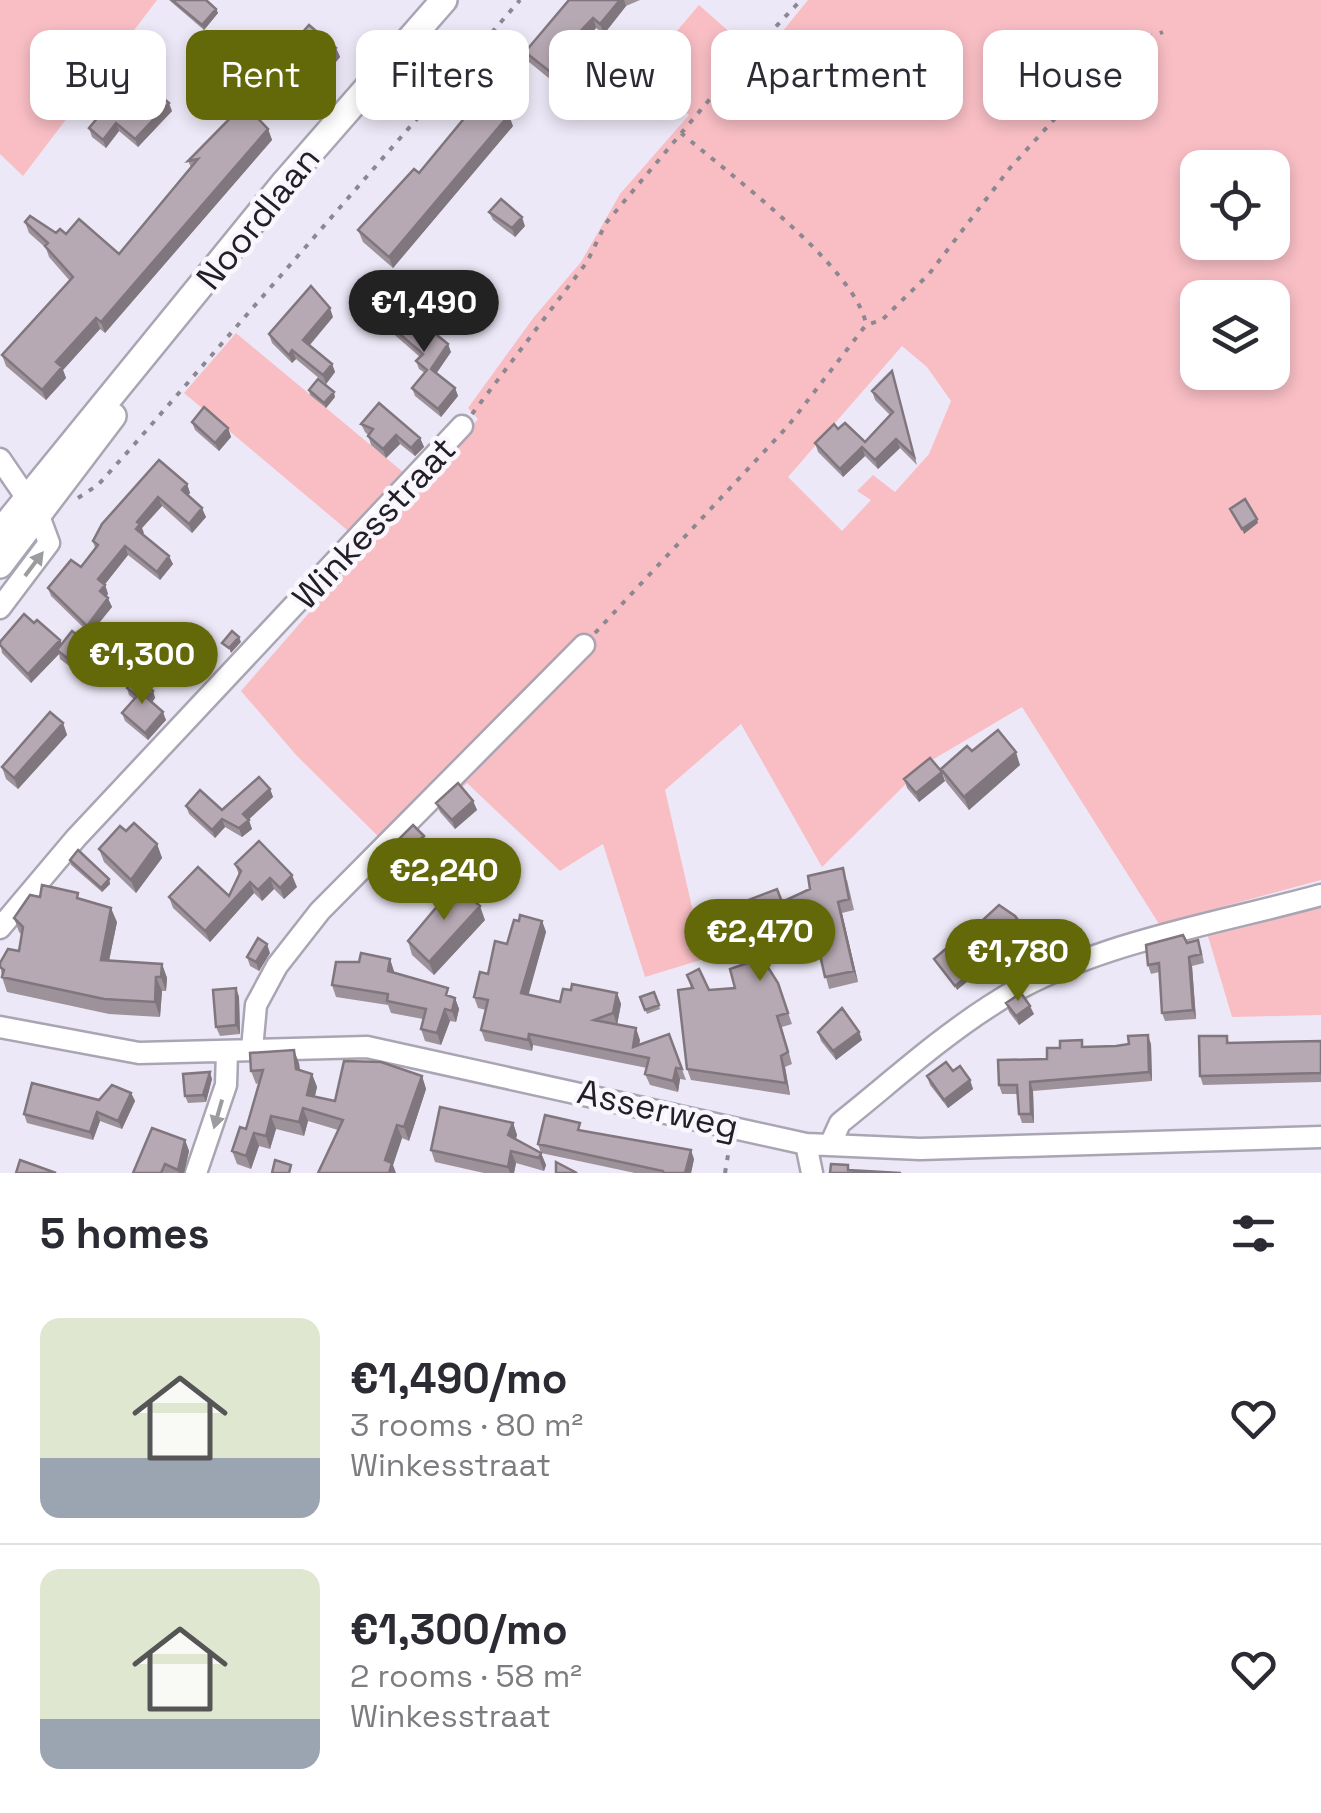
<!DOCTYPE html>
<html lang="en">
<head>
<meta charset="utf-8">
<style>
  :root { --surface:#fff; --page:#f7f7f7; --text:#2b2b33; --muted:#7c7c81; --line:#e1e1e2; --accent:#636809 }
  body { margin:0; font-family:"Space Grotesk",sans-serif; background:var(--page); color:var(--text); height:100vh; display:flex; flex-direction:column; font-size:38px; white-space:nowrap }
  * { box-sizing:border-box; margin:0 }
  p { font-size:32px; color:var(--muted) }
  .icon { flex:none; width:55px; height:55px; fill:none; stroke:currentColor; stroke-width:2; stroke-linecap:round; stroke-linejoin:round }
  .map { position:relative; height:1173px; overflow:hidden }
  .sheet { display:flex; flex-direction:column; background:var(--surface); flex:1 }
  .sheet>* { flex:none }
  .hud { position:absolute; left:30px; top:30px; width:1262px; height:90px; display:flex; gap:20px }
  .fabs { position:absolute; left:1180px; top:150px; display:grid; gap:20px }
  .fabs a { display:grid; place-items:center; width:110px; height:110px; border-radius:20px; background:var(--surface); box-shadow:0 5px 15px #0003; font-size:50px }
  .price { position:absolute; translate:-50% -85px; padding:0 22px; border-radius:35px; background:var(--accent); color:#fff; font-size:32px; line-height:65px; filter:drop-shadow(0 2px 5px #0008) }
  .price::after { content:''; position:absolute; left:50%; top:60px; width:30px; height:22px; margin-left:-15px; background:inherit; clip-path:polygon(0 0,100% 0,50% 100%) }
  .price.current { background:#222; color:#fff }
  ul { padding:0; list-style:none }
  li { display:flex; align-items:center; gap:30px; height:250px; padding:0 40px }
  li+li { border-top:2px solid var(--line) }
  li span { display:grid; place-items:center; flex:none; width:280px; height:200px; border-radius:20px; color:#555 }
  li>.icon { margin-inline-start:auto }
  span .icon { width:120px; height:120px; fill:#fffc; stroke-width:1 }
  li b { font-size:42px }
  h2 { display:flex; justify-content:space-between; align-items:center; height:120px; padding:0 40px; font-size:42px }
  .tag { padding:0 35px; border-radius:20px; background:var(--surface); box-shadow:0 5px 15px #0003; font-size:35px; line-height:90px }
  .tag.current { background:var(--accent); color:#fff }
  .map>svg:first-child { display:block }
  .green { fill:#f8bec4; fill-rule:evenodd }
  .lines { fill:none; stroke-linecap:round; stroke-linejoin:round }
  .minor-casing { stroke:#aaa5b3; stroke-width:25 }
  .major-casing { stroke:#aaa5b3; stroke-width:30 }
  .path { stroke:#8b8892; stroke-width:4; stroke-dasharray:5 8; stroke-linecap:butt }
  .minor { stroke:#fff; stroke-width:20 }
  .major { stroke:#fff; stroke-width:25 }
  .wall { fill:#9d919a }
  .shaded-wall { fill:#80767d }
  .building { fill:#b7a9b3; stroke:#80767d; stroke-width:2.5 }
  .oneway { fill:#9c9b9d }
  .labels { text-anchor:middle; stroke-width:9; stroke-linejoin:round; paint-order:stroke }
  .street-label { font-size:35px; fill:#222026; stroke:#f9f7fd }
</style>
</head>
<body>
<div class="map">
<svg width="1321" height="1173" viewBox="0 0 1321 1173">
  <rect width="100%" height="100%" fill="#ede8f7"/>
  <path class="green" d="M0,0H157L23,176L0,154Z
    M808,0H1321V880L1159,924L1022,707L927,763L822,867L741,724L665,790L704,959L645,977L603,844L560,871L467,783L393,851L297,756L241,691L478,419L468,408L534,317L581,262L620,194L689,115L642,72L699,5L760,59ZM1198,168H1272V242H1198ZM1198,298H1272V372H1198ZM902,346L927,367L951,401L929,454L895,492L873,475L857,491L871,500L842,531L788,477Z
    M236,333L409,477L353,535L184,393Z
    M1321,901V1015L1232,1017L1207,933Z"/>
  <g class="lines">
    <defs>
      <path id="minor" d="M0,459L39,516L49,543L0,608
        M0,928L76,838L462,426
        M0,1027L139,1053L367,1047L806,1144L920,1149L1321,1137
        M252,1049L256,1005L277,966L320,911L584,645
        M806,1144L812,1173
        M830,1145L840,1123C889,1084 937,1040 990,1006C1081,945 1216,924 1321,895
        M196,1173L226,1085L227,1052"/>
      <path id="major" d="M0,532L285,182L444,0
        M0,565L113,416"/>
    </defs>
    <use href="#minor" class="minor-casing"/>
    <use href="#major" class="major-casing"/>
    <path class="path" d="M681,133C728,173 855,267 866,324
      M472,414L587,262L606,223L730,75L801,0
      M78,498L98,485L132,447L520,0
      M595,633L788,426L866,325L882,320L929,274L1010,168L1118,49L1163,32
      M725,1173L730,1143"/>
    <use href="#minor" class="minor"/>
    <use href="#major" class="major"/>
  </g>
  <path class="wall" d="M169,0H206L216,9L218,13L204,30Z
    M569,0H640L626,6L604,34L596,28L578,48L579,53L556,84L529,62L525,52Z
    M336,48L340,57L291,117L273,98L270,89L293,62L290,59L287,50Z
    M227,51L259,57L245,72L231,60Z
    M85,100L172,111L138,147L119,131L106,148L92,137L89,128L97,119L88,108Z
    M472,100L513,126L393,268L363,242L358,230L419,173L474,107Z
    M268,129L272,140L105,333L100,329L63,370L66,378L46,400L6,366L2,355L70,281L49,257L46,248L29,233L25,222L56,233L66,234L119,254L191,167L188,161Z
    M489,212L525,226L515,237L493,220Z
    M333,317L310,345L332,364L335,372L326,384L296,359L292,363L272,343L269,334Z
    M386,322L451,352L436,373L455,388L458,396L441,417L415,396L412,388L425,373L419,369L416,361L420,357L389,330Z
    M892,371L917,465L900,448L878,469L865,456L843,477L818,452L815,443L838,429L865,442L890,415L875,400L872,391Z
    M309,390L335,397L326,408L310,395Z
    M192,422L228,428L231,437L219,451L195,430Z
    M361,424L420,438L424,447L415,456L400,444L386,458L371,445L368,435L365,432Z
    M187,484L190,493L188,495L206,517L192,533L162,506L142,528L143,534L173,564L160,580L128,555L105,584L108,594L106,596L112,607L90,634L51,596L48,588L81,567L95,548L93,541L102,524Z
    M34,623L60,640L62,644L105,657L108,665L94,685L60,659L59,654L31,683L2,653L0,642Z
    M127,688L153,691L155,698L152,702L166,720L148,740L125,721L122,713L134,699L129,695Z
    M63,723L67,735L18,789L6,779L2,767Z
    M972,751L1020,765L969,810L946,782L941,769Z
    M904,779L945,781L919,802L907,788Z
    M270,789L273,797L248,820L252,829L242,837L225,827L215,838L189,814L186,806L222,810Z
    M473,801L477,810L455,829L440,812L436,803Z
    M126,831L157,844L162,858L136,893L104,862L99,849Z
    M70,860L109,879L110,884L102,892L71,865Z
    M235,864L297,887L284,899L274,889L262,901L254,893L210,942L173,908L169,897L229,896L239,875Z
    M847,880L854,910L842,913L858,982L829,989L813,927L766,947L772,963L768,968L778,983L792,1024L782,1027L792,1064L785,1067L790,1095L691,1080L687,1069L691,988L687,975L709,990L735,988L756,960L744,933L720,939L716,928L782,902Z
    M40,897L80,899L117,922L109,961L162,964L167,978L166,991H162L160,1017L109,1014L7,992L2,977L0,963L19,951L22,935L19,932L14,918Z
    M485,920L434,975L412,955L408,941Z
    M519,921H542L546,932L528,994L560,1002L571,990L617,993L621,1004L617,1025L640,1040L639,1045L669,1034L686,1080L680,1079L678,1092L650,1085L645,1074L647,1068L533,1045L532,1051L485,1041L481,1030L486,1010L478,1008L474,997L507,944Z
    M973,929L1035,945L1006,969L976,937Z
    M1187,943L1201,948L1204,963L1192,966L1196,1019L1165,1021L1162,1013L1159,972L1151,974L1148,965Z
    M270,953L259,971L250,966L247,957Z
    M390,959L394,973L455,998L459,1009L456,1022L450,1021L441,1045L425,1041L421,1029L423,1019L391,1013L388,1005L336,997L332,985L359,962Z
    M236,988L239,997L240,1034L220,1036L216,1027Z
    M640,997L659,1005L660,1009L647,1014Z
    M1006,1003L1034,1014L1019,1025L1009,1012Z
    M818,1032H859L862,1040L836,1060L821,1041Z
    M1227,1036L1229,1043L1321,1041V1082L1203,1085L1200,1076Z
    M1151,1044L1152,1081L1033,1091L1034,1123H1022L1019,1114L1018,1094H1002L999,1085L1047,1059L1084,1047Z
    M299,1063L300,1070L312,1074L317,1087L315,1096L335,1101L422,1076L426,1089L409,1141L402,1138L393,1165L338,1130L308,1121L304,1136L276,1129L270,1149L259,1146L251,1169L237,1164L232,1151L246,1129L259,1083L256,1084L251,1071Z
    M953,1071L970,1080L973,1089L948,1108L930,1085L927,1076Z
    M212,1079L206,1102L188,1103L185,1096Z
    M131,1093L135,1101L122,1129L100,1121L93,1140L27,1123L24,1114Z
    M513,1123L517,1135L516,1139L541,1153L546,1165L544,1171L516,1163L514,1173H484L435,1162L431,1150Z
    M583,1131L694,1159L691,1173H635L541,1153L538,1144Z
    M185,1140L189,1151L184,1173H133Z"/>
  <path class="shaded-wall" d="M620,0H624L626,6L604,34L600,24Z
    M216,9L218,13L204,30L202,25Z
    M593,18L596,28L578,48L579,53L556,84L553,74L572,40Z
    M255,48L259,57L245,72L242,64Z
    M336,48L340,57L291,117L288,108Z
    M169,103L172,111L138,147L135,139Z
    M509,115L513,126L393,268L389,257Z
    M116,123L119,131L106,148L103,140Z
    M268,129L272,140L105,333L101,322Z
    M522,217L525,226L515,237L512,228Z
    M330,308L333,317L306,349L303,340Z
    M96,318L100,329L63,370L66,378L46,400L42,390L56,362Z
    M448,344L451,352L434,377L431,369Z
    M292,350L296,359L292,363L289,355Z
    M332,364L335,372L326,384L323,375Z
    M455,388L458,396L441,417L438,409Z
    M334,392L335,397L326,408L324,403Z
    M228,428L231,437L219,451L215,443Z
    M396,435L400,444L386,458L383,449Z
    M420,438L424,447L415,456L411,448Z
    M896,439L900,448L878,469L875,460Z
    M862,447L865,456L843,477L840,469Z
    M187,484L190,493L185,499L182,490Z
    M158,497L162,506L142,528L144,533L139,538L136,529L137,522Z
    M202,508L206,517L192,533L189,524Z
    M1257,519L1258,523L1244,534L1242,529Z
    M125,546L128,555L102,588L98,579Z
    M169,556L173,564L160,580L157,572Z
    M105,585L108,594L103,600L100,591Z
    M108,598L112,607L90,634L87,626Z
    M239,637L241,642L231,653L229,648Z
    M60,640L64,648L57,650L59,654L31,683L28,674Z
    M105,657L108,665L94,685L90,676Z
    M153,691L155,698L150,705L147,698Z
    M163,712L166,720L148,740L145,733Z
    M63,723L67,735L18,789L14,778Z
    M1016,752L1020,765L969,810L964,797Z
    M942,772L945,781L919,802L916,793Z
    M270,789L273,797L246,822L243,814Z
    M473,801L477,810L455,829L452,820Z
    M222,819L225,827L215,838L212,830Z
    M249,820L252,829L242,837L239,828Z
    M424,836L427,845L383,884L380,875Z
    M157,844L162,858L136,893L131,880Z
    M292,875L297,887L284,899L280,888Z
    M270,878L274,889L262,901L258,890Z
    M109,879L110,884L102,892L101,888Z
    M250,882L254,893L210,942L205,931Z
    M838,902L842,913L858,982L854,971Z
    M480,906L485,920L434,975L429,962Z
    M111,908L117,922L106,975L101,960Z
    M542,921L546,932L526,1004L521,993Z
    M1031,937L1035,945L1006,969L1002,960Z
    M267,944L270,953L259,971L256,962Z
    M768,952L772,963L766,970L762,958Z
    M1189,957L1192,966L1196,1019L1193,1010Z
    M390,959L394,971L392,983L388,971Z
    M162,964L167,978L166,991L161,977Z
    M971,973L972,978L957,990L955,986Z
    M156,977L162,991L160,1017L155,1002Z
    M236,988L239,997L240,1034L236,1025Z
    M617,993L621,1004L617,1025L613,1013Z
    M455,998L459,1009L456,1022L452,1011Z
    M1030,1006L1034,1014L1019,1025L1016,1016Z
    M445,1009L450,1021L441,1045L437,1033Z
    M636,1028L640,1040L637,1056L633,1047Z
    M859,1032L862,1040L836,1060L833,1051Z
    M529,1034L533,1045L532,1051L528,1040Z
    M1148,1035L1151,1044L1152,1081L1149,1072Z
    M294,1050L299,1063L301,1082L296,1069Z
    M781,1056L785,1067L790,1095L786,1083Z
    M676,1068L680,1079L678,1092L673,1081Z
    M210,1072L212,1079L206,1102L203,1095Z
    M312,1074L317,1087L312,1108L307,1095Z
    M422,1076L426,1089L409,1141L404,1127Z
    M970,1080L973,1089L948,1108L944,1100Z
    M1030,1082L1033,1091L1034,1123L1031,1114Z
    M131,1093L135,1101L122,1129L118,1121Z
    M303,1108L308,1121L304,1136L299,1122Z
    M97,1112L100,1121L93,1140L90,1132Z
    M271,1116L276,1129L270,1149L266,1136Z
    M513,1123L517,1135L513,1147L508,1135Z
    M397,1125L402,1138L393,1165L396,1173H389L385,1160Z
    M254,1133L259,1146L251,1169L246,1156Z
    M185,1140L189,1151L184,1173H179L178,1170Z
    M691,1150L694,1159L691,1173H685Z
    M511,1151L516,1163L514,1173H510L508,1167Z
    M541,1153L546,1165L544,1171L539,1158Z"/>
  <path class="building" d="M172,0H206L216,9L202,25Z
    M569,0H620L600,24L593,18L572,40L576,44L553,74L525,52Z
    M309,25L336,48L288,108L270,89L296,59L287,50Z
    M241,35L255,48L242,64L227,51Z
    M118,59L169,103L135,139L116,123L103,140L89,128L99,116L85,100Z
    M480,90L509,115L389,257L358,230L414,169L419,173L476,104L472,100Z
    M244,104L268,129L101,322L96,318L56,362L62,367L42,390L2,355L73,277L45,246L48,243L25,222L30,216L56,233L60,229L66,234L79,219L119,254L198,159L188,161Z
    M501,199L522,217L512,228L489,212Z
    M311,286L330,308L303,340L332,364L323,375L292,350L289,355L269,334Z
    M400,305L448,344L431,369L455,388L438,409L412,388L427,370L416,361L423,354L386,322Z
    M892,371L914,456L896,439L875,460L862,447L840,469L815,443L834,424L838,429L845,423L865,442L893,412L872,391Z
    M318,379L334,392L324,403L309,390Z
    M379,403L420,438L411,448L396,435L383,449L368,436L373,429L361,424Z
    M204,407L228,428L215,443L192,422Z
    M159,460L187,484L182,490L202,508L189,524L158,497L137,522L140,524L136,529L169,556L157,572L125,546L98,579L105,585L100,591L108,598L87,626L48,588L71,560L81,567L98,545L93,541L102,524Z
    M1245,499L1257,519L1242,529L1230,509Z
    M24,614L34,623L37,620L60,640L28,674L0,645V642Z
    M72,631L105,657L90,676L57,650Z
    M232,631L239,637L229,648L222,643Z
    M135,677L153,691L147,698L163,712L145,733L122,713L137,696L127,688Z
    M50,712L63,723L14,778L2,767Z
    M998,730L1016,752L964,797L941,769L967,746L972,751Z
    M930,758L942,772L916,793L904,779Z
    M259,777L270,789L243,814L249,820L239,828L222,819L212,830L186,806L200,790L222,810Z
    M458,783L473,801L452,820L436,803Z
    M134,823L157,844L131,880L99,849L120,826L126,831Z
    M413,825L424,836L380,875L372,866Z
    M259,841L292,875L280,888L270,878L258,890L250,882L205,931L169,897L198,867L229,896L241,871L235,864Z
    M78,850L109,879L101,888L70,860Z
    M843,868L849,899L838,902L854,971L825,977L811,915L762,936L768,952L762,958L778,983L788,1013L777,1016L788,1052L781,1056L786,1083L687,1069L678,990L693,988L687,975L699,969L709,990L735,988L730,969L756,960L740,921L716,928L712,914L777,889L782,902L810,889L808,876Z
    M456,884L480,906L429,962L408,941Z
    M42,885L78,893L77,898L111,908L101,960L162,964L161,977H156L155,1002L104,999L2,977L4,970L0,967V963L8,949L19,951L23,927L14,918L30,895L40,897Z
    M999,905L1015,916L1031,937L1002,960L973,929Z
    M520,915L542,921L521,993L560,1002L563,989L571,990L572,984L617,993L613,1013L594,1020L636,1028L633,1047L669,1034L682,1069L676,1068L673,1081L645,1074L649,1058L529,1034L528,1040L481,1030L488,1000L474,997L480,972L488,974L495,941L507,944L514,920L519,921Z
    M1183,935L1187,943L1198,940L1201,954L1189,957L1193,1010L1162,1013L1159,963L1148,965L1146,945Z
    M258,938L267,944L256,962L247,957Z
    M949,946L971,973L955,986L934,959Z
    M361,953L390,959L388,971L448,988L446,995L455,998L452,1011L445,1009L437,1033L421,1029L426,1009L387,1001L388,994L332,985L336,962H359Z
    M236,988V1025L216,1027L213,990Z
    M654,992L659,1005L645,1010L640,997Z
    M1021,993L1030,1006L1016,1016L1006,1003Z
    M842,1008L859,1032L833,1051L818,1032Z
    M1148,1035L1149,1072L1030,1082L1031,1114H1019L1017,1085H999L998,1060L1047,1059V1048H1060V1041L1082,1040V1047L1116,1046L1129,1044L1128,1036Z
    M1199,1036H1227V1043L1321,1041V1073L1200,1076Z
    M294,1050L296,1069L312,1074L307,1095L335,1101L344,1061L381,1062L422,1076L404,1127L397,1125L385,1160L392,1163L389,1173H318L343,1120L303,1108L299,1122L271,1116L266,1136L254,1133L246,1156L232,1151L240,1127L246,1129L263,1070L251,1071L250,1053Z
    M946,1062L953,1071L960,1066L970,1080L944,1100L927,1076Z
    M210,1072L203,1095L185,1096L183,1074Z
    M32,1083L99,1100L112,1085L131,1093L118,1121L97,1112L90,1132L24,1114Z
    M440,1107L513,1123L508,1135L541,1153L539,1158L511,1151L508,1167L431,1150Z
    M545,1115L580,1123L578,1130L691,1150L685,1173H664L663,1171L538,1144Z
    M152,1128L185,1140L178,1170L165,1164L161,1173H133Z
    M20,1160L56,1173H16Z
    M275,1160L291,1165L289,1173H272Z
    M556,1162L577,1173H556Z
    M831,1164L848,1165V1170L901,1173H830Z"/>
  <defs><path id="oneway-solid" d="M-6-.8H1V-3.2L6.5 0L1 3.2V.8H-6Z" transform="scale(2.5)"/></defs>
  <g class="oneway">
    <use href="#oneway-solid" transform="translate(34 564) rotate(-53)"/>
    <use href="#oneway-solid" transform="translate(218 1114) rotate(106)"/>
  </g>
  <g class="labels">
    <g class="street-label">
      <text transform="translate(258 218) rotate(-51)" y="12">Noordlaan</text>
      <text transform="translate(374 523) rotate(-47)" y="12">Winkesstraat</text>
      <text transform="translate(658 1109) rotate(13)" y="12">Asserweg</text>
    </g>
  </g>
</svg>
<div class="fabs">
<a><svg class="icon" aria-label="locate" viewBox="0 0 24 24"><circle cx="12" cy="12" r="6"/><path d="M12 2v4M12 18v4M2 12h4M18 12h4"/></svg></a>
<a><svg class="icon" aria-label="layers" viewBox="0 0 24 24"><path d="M12 4l9 5-9 5-9-5zM3 14l9 5 9-5"/></svg></a>
</div>
<b class="price current" style="left:424px;top:355px">€1,490</b>
<b class="price" style="left:142px;top:707px">€1,300</b>
<b class="price" style="left:444px;top:923px">€2,240</b>
<b class="price" style="left:760px;top:984px">€2,470</b>
<b class="price" style="left:1018px;top:1004px">€1,780</b>
<div class="hud">
<a class="tag">Buy</a>
<a class="tag current">Rent</a>
<a class="tag">Filters</a>
<a class="tag">New</a>
<a class="tag">Apartment</a>
<a class="tag">House</a>
</div>
</div>
<section class="sheet">
<h2>5 homes<svg class="icon" aria-label="filters" viewBox="0 0 24 24"><path d="M4 7h16M4 17h16"/><circle cx="9" cy="7" r="2"/><circle cx="15" cy="17" r="2"/></svg></h2>
<ul>
<li><span style="background:linear-gradient(#dfe7d0 70%,#9aa5b1 0)"><svg class="icon" aria-label="home" viewBox="0 0 24 24"><path d="M3 11l9-7 9 7M6 9v11h12V9"/></svg></span><div><b>€1,490/mo</b><p>3 rooms · 80 m²</p><p>Winkesstraat</p></div><svg class="icon" aria-label="heart" viewBox="0 0 24 24"><path d="M12 20l-8-8c-3-5 5-10 8-4 3-6 11-1 8 4z"/></svg></li>
<li><span style="background:linear-gradient(#dfe7d0 75%,#9aa5b1 0)"><svg class="icon" aria-label="home" viewBox="0 0 24 24"><path d="M3 11l9-7 9 7M6 9v11h12V9"/></svg></span><div><b>€1,300/mo</b><p>2 rooms · 58 m²</p><p>Winkesstraat</p></div><svg class="icon" aria-label="heart" viewBox="0 0 24 24"><path d="M12 20l-8-8c-3-5 5-10 8-4 3-6 11-1 8 4z"/></svg></li>
</ul>
</section>
</body>
</html>
